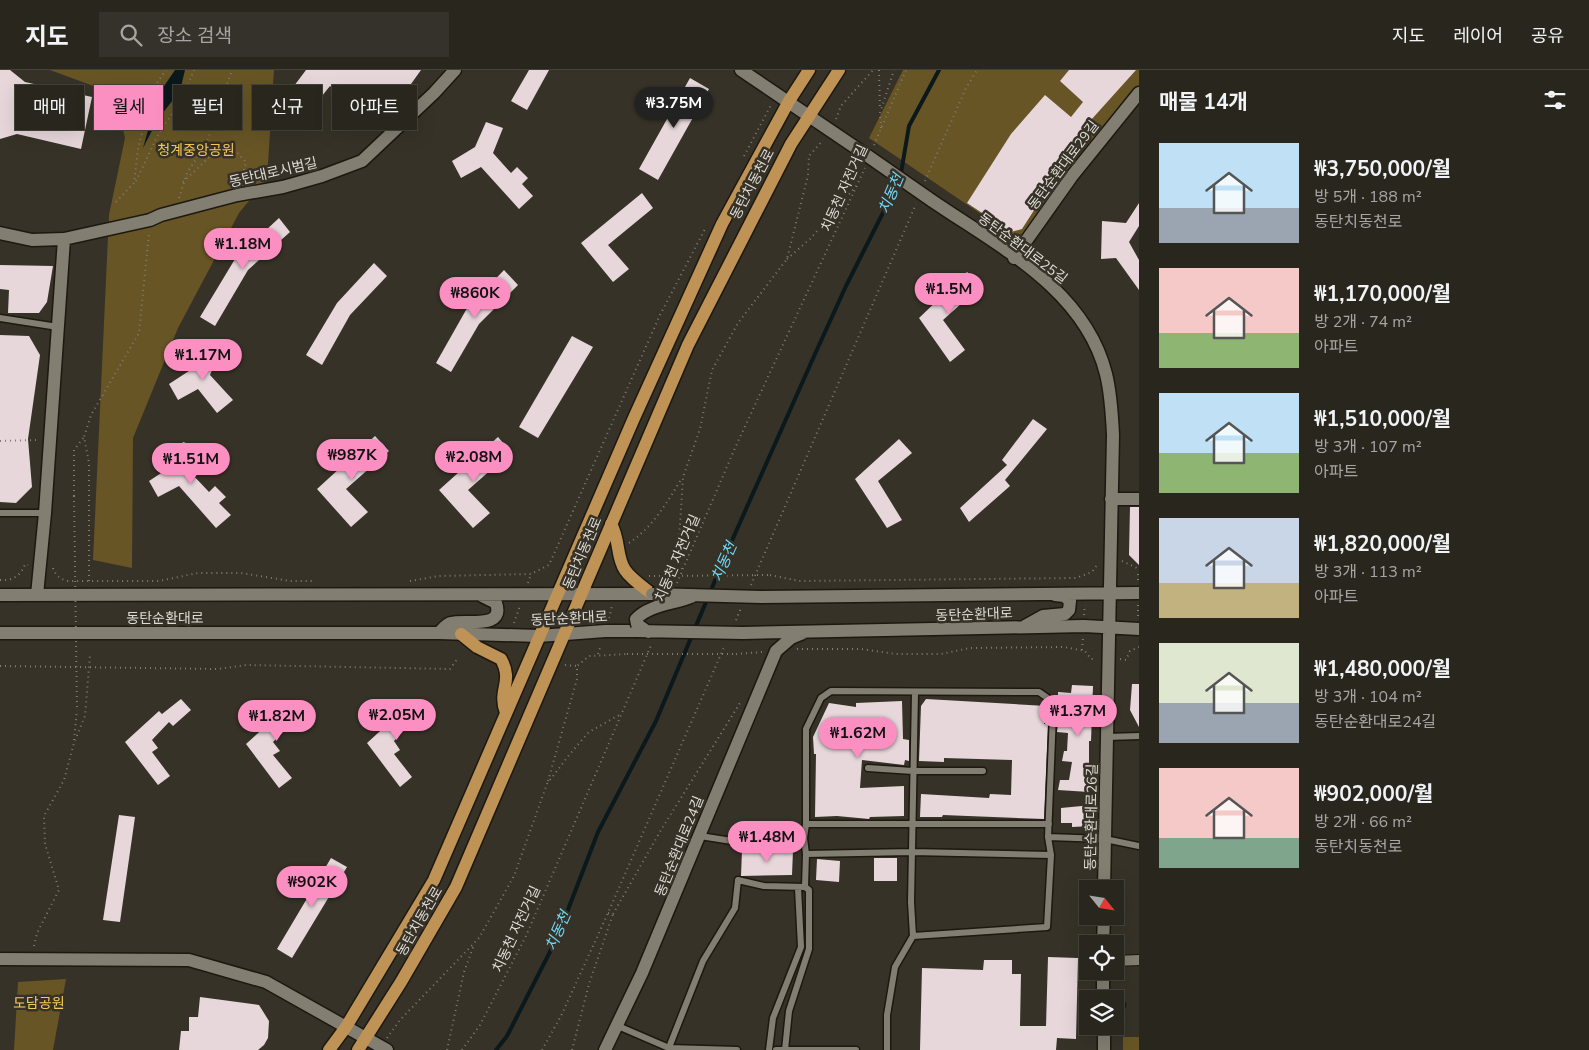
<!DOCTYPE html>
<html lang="ko">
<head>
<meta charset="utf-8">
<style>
  :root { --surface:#28261d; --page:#34322a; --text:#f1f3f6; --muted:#a5a5a4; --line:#44433b; --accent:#fc8fc1 }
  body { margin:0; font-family:"Nunito Sans","Noto Sans KR",sans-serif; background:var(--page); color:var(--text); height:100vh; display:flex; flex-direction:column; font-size:19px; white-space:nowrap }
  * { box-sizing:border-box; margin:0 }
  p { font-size:16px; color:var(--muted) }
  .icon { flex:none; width:28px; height:28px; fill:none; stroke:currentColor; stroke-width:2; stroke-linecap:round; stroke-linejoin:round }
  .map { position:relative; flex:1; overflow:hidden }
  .panel { display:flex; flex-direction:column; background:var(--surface); width:450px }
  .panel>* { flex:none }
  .top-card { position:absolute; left:15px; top:15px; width:475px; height:45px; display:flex; gap:10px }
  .needle { width:32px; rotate:120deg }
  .tools { position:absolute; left:1079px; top:810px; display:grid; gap:10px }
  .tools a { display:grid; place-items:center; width:45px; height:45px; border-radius:0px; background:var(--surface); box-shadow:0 5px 20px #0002,0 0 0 1px var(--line); font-size:25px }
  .price { position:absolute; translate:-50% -42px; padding:0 11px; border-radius:18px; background:var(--accent); color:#111; font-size:16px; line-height:32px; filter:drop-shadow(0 1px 2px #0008) }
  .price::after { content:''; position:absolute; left:50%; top:30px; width:15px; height:11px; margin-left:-8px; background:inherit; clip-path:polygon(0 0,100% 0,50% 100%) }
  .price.current { background:#222; color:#fff }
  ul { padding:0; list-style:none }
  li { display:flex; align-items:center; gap:15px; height:125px; padding:0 20px }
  li span { display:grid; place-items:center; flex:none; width:140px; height:100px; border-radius:0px; color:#555 }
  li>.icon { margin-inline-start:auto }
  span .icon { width:60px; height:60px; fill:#fffc; stroke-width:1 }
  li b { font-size:21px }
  h2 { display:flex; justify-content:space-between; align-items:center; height:60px; padding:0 20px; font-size:21px }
  .pill { padding:0 18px; border-radius:0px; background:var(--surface); box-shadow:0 5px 20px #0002,0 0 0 1px var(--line); font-size:18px; line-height:45px }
  .pill.current { background:var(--accent); color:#111 }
  header { display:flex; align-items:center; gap:30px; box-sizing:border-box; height:70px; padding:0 25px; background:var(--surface); border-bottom:1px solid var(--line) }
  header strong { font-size:24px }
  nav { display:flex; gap:28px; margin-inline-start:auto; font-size:18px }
  .search { width:350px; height:45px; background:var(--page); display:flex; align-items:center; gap:12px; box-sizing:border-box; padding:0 18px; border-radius:0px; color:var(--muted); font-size:19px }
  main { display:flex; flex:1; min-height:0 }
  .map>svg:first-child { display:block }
  .green { fill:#675525 }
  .water { fill:#0b191d }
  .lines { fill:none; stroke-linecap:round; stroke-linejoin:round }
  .stream { stroke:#0b191d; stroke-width:4 }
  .building { fill:#e7d7db }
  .service-casing { stroke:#1d1910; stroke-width:9 }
  .pedestrian-casing { stroke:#1d1910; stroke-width:12 }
  .tertiary-casing { stroke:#1d1910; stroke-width:15 }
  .primary-casing { stroke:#1d1910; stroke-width:15 }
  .path { stroke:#7f7c73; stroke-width:2; stroke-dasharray:1 4; stroke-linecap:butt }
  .service { stroke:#837e72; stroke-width:6 }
  .pedestrian { stroke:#837e72; stroke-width:10 }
  .tertiary { stroke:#837e72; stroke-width:12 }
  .primary { stroke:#bf9256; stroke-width:12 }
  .tertiary-bridge-casing { stroke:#1d1910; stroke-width:15; stroke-linecap:butt }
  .path-bridge { stroke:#7f7c73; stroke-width:2; stroke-dasharray:1 4; stroke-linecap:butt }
  .tertiary-bridge { stroke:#837e72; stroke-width:12 }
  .labels { text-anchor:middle; stroke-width:5; stroke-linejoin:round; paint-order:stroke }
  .park-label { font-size:14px; fill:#f4ca5b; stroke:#363227 }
  .street-label { font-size:14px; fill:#dfdcd6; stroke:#363227 }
  .water-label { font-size:15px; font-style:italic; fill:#6fdafc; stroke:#363227 }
</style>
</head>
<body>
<header>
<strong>지도</strong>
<div class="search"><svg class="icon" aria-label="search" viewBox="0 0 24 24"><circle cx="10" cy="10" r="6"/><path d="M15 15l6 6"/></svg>장소 검색</div>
<nav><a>지도</a><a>레이어</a><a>공유</a></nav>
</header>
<main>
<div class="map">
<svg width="1139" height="980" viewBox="0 0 1139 980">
  <rect width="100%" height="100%" fill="#363227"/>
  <path class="green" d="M50,0H274L267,109L239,143L178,258L133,368L132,498L93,490L109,145L125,68L115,24Z
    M903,0H1139V18L1019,170L869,68Z
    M66,909L53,980H14L18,912Z
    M1123,967H1139V980H1123Z"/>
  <path class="water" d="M175,0H185L180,21L158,49L143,78L158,25Z"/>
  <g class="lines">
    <path class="stream" d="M496,980L507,966L557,868L598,762L656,651L730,475L815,284L846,216L900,109L909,56L939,0"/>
  </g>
  <path class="building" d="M0,0H10L25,12L92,27L81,79L17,64L0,69Z
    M306,0H421L406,21L373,52L330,16L309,42L288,24Z
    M529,0H549L527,40L511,31Z
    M1069,0H1136L1082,60L1061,90L1065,92L1022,159L1011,162L967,133L1011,64L1045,25L1071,47L1083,32L1060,11Z
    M690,8L709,19L658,110L639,99Z
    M486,52L503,58L493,83L511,103L517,97L528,108L522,114L533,126L519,139L481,97L461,108L452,91L475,77Z
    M642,123L653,138L608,175L629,199L613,212L581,173Z
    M1139,133V156L1129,172L1139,190V220L1116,188L1101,189L1102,151L1126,153Z
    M279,148L290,162L248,200L215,256L200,247L235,189Z
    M374,193L387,206L350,245L322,295L306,285L337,233Z
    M0,195L53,196L47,232L39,243H8L9,220L0,219Z
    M504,200L518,215L479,254L451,302L436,293L466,240Z
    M967,202L982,215L943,250L965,280L950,292L919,248Z
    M0,265L29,266L40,285L28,369L32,417L16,433L0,432Z
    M572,266L593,277L538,368L519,357Z
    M203,275L220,281L210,305L233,330L217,343L198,319L178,330L169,314L192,299Z
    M1033,349L1047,359L1005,410L1010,416L969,452L960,438L1007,395L1002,390Z
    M375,366L389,381L346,419L368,442L351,457L317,419Z
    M498,367L511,382L468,420L490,443L473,458L439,420Z
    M899,369L912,383L878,411L902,450L887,458L855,409Z
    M183,372L201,378L191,403L209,422L215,416L226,427L219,433L231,445L216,458L179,416L158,427L149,411L172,396Z
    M1130,437H1139V495L1129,485Z
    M1132,614H1139V657L1130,640Z
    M1072,615L1093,616L1091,671H1089V722L1058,720L1060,710H1069L1072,692L1062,691L1064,681H1067L1068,663L1057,662L1058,654H1069L1068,633L1058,632V622L1071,623Z
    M181,629L191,640L173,656L169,652L152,670L158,678L152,682L170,706L158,715L125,672L159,641L162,644Z
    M926,629L1046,636L1044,654H1048L1044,749L943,745L942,747H920L921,724L989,728L990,724L1011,725L1012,690L944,688V692L919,691L921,636Z
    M424,630L433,641L415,658L411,653L394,671L400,680L394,684L412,707L400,717L367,673L401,642L404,645Z
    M303,631L313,642L294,659L290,655L273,672L280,681L273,685L292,708L279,718L246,674L280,643L284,646Z
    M902,631L903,669L909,670V691L905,690L904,695L862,690L860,718L904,716V746L870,747L869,749L837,746L815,747L816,684H814L813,667L829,633L856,637V633Z
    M1092,735V756L1072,757V753H1061V738Z
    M119,745L135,747L120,852L103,850Z
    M742,780H793L792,805L741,806Z
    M331,788L347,797L292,888L277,879Z
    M874,788H897V811H874Z
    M817,789L840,791L839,812L816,810Z
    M1048,887L1078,888L1076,969L1057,968L1056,980H920L922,898L983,900L984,890H1012V904H1021L1020,956H1046Z
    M200,927L259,935L269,951L268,968L264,975L258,980H179L181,961H189V947H198Z"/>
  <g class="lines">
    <defs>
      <path id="service" d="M0,248L58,257
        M0,443H45
        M1107,667L1139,666
        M868,698L913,701H983
        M806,754V659L821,628L831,621L1039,622L1049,629L1053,644L1048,767L1105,769L1139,776
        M804,768L806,754H1049
        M806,784L912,782L1051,785
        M913,866L911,832L915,623
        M1115,935H1122
        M618,956L669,978L737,980
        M668,980L703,891L735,838L738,810L764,816L805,817L806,784L804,768L732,771L700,766
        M769,980L773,948L801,877L798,818
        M776,980H856
        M785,980L789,941L809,879V820L805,817
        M887,980V945L895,897L913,866L1047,857L1051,785L1048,767"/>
      <path id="pedestrian" d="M1115,891L1139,890"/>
      <path id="tertiary" d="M741,0L862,82
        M931,130C998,176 1085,219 1106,304C1111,324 1112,344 1113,365L1104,819
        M0,163L32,170L64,169L150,150L161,145L237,125L283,117L322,106L362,91L434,23L455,0
        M1014,188L1072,106L1139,23
        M1111,429H1139
        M0,525L652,524
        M37,525L45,443L64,169
        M761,527L1139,523
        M1025,556L1043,546L1065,544L1069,540L1070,531L1064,526L1055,525
        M0,563H439L539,566L605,561H636
        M439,563C442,560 446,554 451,553C466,549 505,560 496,533L482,526
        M743,563L1084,556L1139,559
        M1103,874L1104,846
        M0,889L189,890L266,912L387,980
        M1103,901V929
        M1104,956V980
        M605,980L642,903L776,581L791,568L803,563"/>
      <path id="primary" d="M611,454C620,469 616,487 625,500C631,509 643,517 652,524
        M461,564L477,577L501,589C514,613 497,619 506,643
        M329,980L346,957L434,810L634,348L722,154L789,31L809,0
        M358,980L401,912L456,817L688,275L791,74L839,0"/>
    </defs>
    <use href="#service" class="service-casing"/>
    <use href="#pedestrian" class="pedestrian-casing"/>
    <use href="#tertiary" class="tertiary-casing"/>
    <use href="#primary" class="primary-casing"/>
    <path class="path" d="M879,0L880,40
      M836,49L841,36L873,0
      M881,58L880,43L894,0
      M874,75L906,0
      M744,86L771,35
      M136,111L159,63L183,28L194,0
      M925,111L966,18L977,0
      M183,112L217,80L232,77L246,92L241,112
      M179,128L187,103L207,72L232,0
      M116,132L134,113L138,79L152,20L166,0
      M787,189L810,169L857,115
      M0,371L38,370
      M74,426V380L84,367
      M629,473C654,456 667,432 682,408
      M1122,491L1139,499
      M53,498C56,506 60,509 68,511H159L198,503H241L290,511H313
      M682,499L678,486L683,407L700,359L712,300L738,253L787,189L808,105L809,86L823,70
      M770,505L799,511L1076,508L1092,502L1097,495
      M649,506H662
      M0,510C12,511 21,506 25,494L28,495
      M1138,510V500
      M89,511V393L84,367L91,345L139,263L149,163
      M410,511L439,506L531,504L549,495L660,245L705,159
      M528,513L531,504
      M677,513L735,378L865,98
      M751,515L916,134
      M1138,535V548
      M1084,545L1085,535
      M609,548L612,536
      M736,550L741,538
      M514,553L520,536
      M797,579H861L896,584H941L970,578L1064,577L1085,581L1091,589H1095
      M1082,580L1083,567
      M598,584L601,575
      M736,584L762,582
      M1120,589L1126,590L1130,581L1139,577
      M565,595L577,596
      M0,596L218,599L246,595L450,599L458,588
      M74,670L77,640
      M548,711L577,609V596L589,586L627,584
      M608,843L613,844L661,760L740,633
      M34,876L37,863L59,820L45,774L44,746L64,710L74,673L85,646L90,585
      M387,968L400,950L479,868L514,806L547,714L569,685L589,662L621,644
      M447,980L464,902L474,875
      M462,980L480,955L526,866L652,573
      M542,980L561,946L608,843L725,575
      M572,980L589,914L613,844"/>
    <use href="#service" class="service"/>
    <use href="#pedestrian" class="pedestrian"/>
    <use href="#tertiary" class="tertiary"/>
    <use href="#primary" class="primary"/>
    <defs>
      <path id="tertiary-bridge" d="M862,82L931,130
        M652,524L761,527
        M636,561L743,563
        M648,562L637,554L636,549C649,535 673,534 691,527"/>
    </defs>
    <use href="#tertiary-bridge" class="tertiary-bridge-casing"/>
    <path class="path-bridge" d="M74,426L77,640
      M662,506L770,505
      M627,584H736"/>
    <use href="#tertiary-bridge" class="tertiary-bridge"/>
  </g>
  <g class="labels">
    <g class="park-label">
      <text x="196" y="85">청계중앙공원</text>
      <text x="39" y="938">도담공원</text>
    </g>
    <g class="street-label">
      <text transform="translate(1063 95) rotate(-53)" y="5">동탄순환대로29길</text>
      <text transform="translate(273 102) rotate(-13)" y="5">동탄대로시범길</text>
      <text transform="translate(752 114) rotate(-62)" y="5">동탄치동천로</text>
      <text transform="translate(844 118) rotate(-66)" y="5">치동천 자전거길</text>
      <text transform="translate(1023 178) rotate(37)" y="5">동탄순환대로25길</text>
      <text transform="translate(582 483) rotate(-67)" y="5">동탄치동천로</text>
      <text transform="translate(677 488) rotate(-67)" y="5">치동천 자전거길</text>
      <text transform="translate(974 544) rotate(-2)" y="5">동탄순환대로</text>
      <text x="165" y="553">동탄순환대로</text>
      <text transform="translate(569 548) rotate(-3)" y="5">동탄순환대로</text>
      <text transform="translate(1091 747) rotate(-89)" y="5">동탄순환대로26길</text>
      <text transform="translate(679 776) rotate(-68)" y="5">동탄순환대로24길</text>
      <text transform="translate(419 851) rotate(-60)" y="5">동탄치동천로</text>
      <text transform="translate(516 859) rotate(-65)" y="5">치동천 자전거길</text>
    </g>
    <g class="water-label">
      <text transform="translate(891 124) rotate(-67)" y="5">치동천</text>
      <text transform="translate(724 492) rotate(-66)" y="5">치동천</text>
      <text transform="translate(558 861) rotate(-66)" y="5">치동천</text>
    </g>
  </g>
</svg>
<div class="tools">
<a><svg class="needle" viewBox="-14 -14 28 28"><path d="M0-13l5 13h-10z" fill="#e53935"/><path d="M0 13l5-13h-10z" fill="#a5a5a4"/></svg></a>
<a><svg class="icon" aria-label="locate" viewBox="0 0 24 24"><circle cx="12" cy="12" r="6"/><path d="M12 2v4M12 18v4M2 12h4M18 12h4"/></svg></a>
<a><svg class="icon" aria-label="layers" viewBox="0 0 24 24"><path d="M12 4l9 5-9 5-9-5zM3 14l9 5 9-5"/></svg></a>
</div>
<b class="price current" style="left:674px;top:59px">₩3.75M</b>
<b class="price" style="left:243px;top:200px">₩1.18M</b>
<b class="price" style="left:949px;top:245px">₩1.5M</b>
<b class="price" style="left:475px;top:249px">₩860K</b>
<b class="price" style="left:203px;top:311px">₩1.17M</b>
<b class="price" style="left:352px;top:411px">₩987K</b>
<b class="price" style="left:474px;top:413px">₩2.08M</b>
<b class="price" style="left:191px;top:415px">₩1.51M</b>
<b class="price" style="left:1078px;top:667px">₩1.37M</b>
<b class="price" style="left:397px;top:671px">₩2.05M</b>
<b class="price" style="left:277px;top:672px">₩1.82M</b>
<b class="price" style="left:858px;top:689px">₩1.62M</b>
<b class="price" style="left:767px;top:793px">₩1.48M</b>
<b class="price" style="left:312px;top:838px">₩902K</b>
<div class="top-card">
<a class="pill">매매</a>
<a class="pill current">월세</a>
<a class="pill">필터</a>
<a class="pill">신규</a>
<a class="pill">아파트</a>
</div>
</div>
<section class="panel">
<h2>매물 14개<svg class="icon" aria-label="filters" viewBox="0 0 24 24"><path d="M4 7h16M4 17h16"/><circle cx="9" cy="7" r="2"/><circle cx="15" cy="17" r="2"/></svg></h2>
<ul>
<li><span style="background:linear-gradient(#bfe0f5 65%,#9aa5b1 0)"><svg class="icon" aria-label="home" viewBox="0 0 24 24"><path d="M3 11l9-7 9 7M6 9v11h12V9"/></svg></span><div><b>₩3,750,000/월</b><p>방 5개 · 188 m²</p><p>동탄치동천로</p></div></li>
<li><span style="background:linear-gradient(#f6c9c9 65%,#8fb573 0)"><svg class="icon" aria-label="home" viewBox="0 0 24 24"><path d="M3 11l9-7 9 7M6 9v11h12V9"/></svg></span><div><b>₩1,170,000/월</b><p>방 2개 · 74 m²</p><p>아파트</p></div></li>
<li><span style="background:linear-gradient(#bfe0f5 60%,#8fb573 0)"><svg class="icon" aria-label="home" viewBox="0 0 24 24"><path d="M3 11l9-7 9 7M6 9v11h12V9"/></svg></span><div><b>₩1,510,000/월</b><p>방 3개 · 107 m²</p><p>아파트</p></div></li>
<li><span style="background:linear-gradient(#c9d6e8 65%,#c2b280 0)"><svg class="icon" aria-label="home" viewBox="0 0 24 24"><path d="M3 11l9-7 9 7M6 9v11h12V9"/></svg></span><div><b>₩1,820,000/월</b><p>방 3개 · 113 m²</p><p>아파트</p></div></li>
<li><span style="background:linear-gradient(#dfe7d0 60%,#9aa5b1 0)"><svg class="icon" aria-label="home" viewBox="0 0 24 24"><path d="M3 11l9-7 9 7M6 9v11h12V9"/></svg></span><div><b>₩1,480,000/월</b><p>방 3개 · 104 m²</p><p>동탄순환대로24길</p></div></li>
<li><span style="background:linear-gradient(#f6c9c9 70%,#7fa58c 0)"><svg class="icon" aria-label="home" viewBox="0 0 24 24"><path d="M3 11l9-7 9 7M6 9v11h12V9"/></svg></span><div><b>₩902,000/월</b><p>방 2개 · 66 m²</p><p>동탄치동천로</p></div></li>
</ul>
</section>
</main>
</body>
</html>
